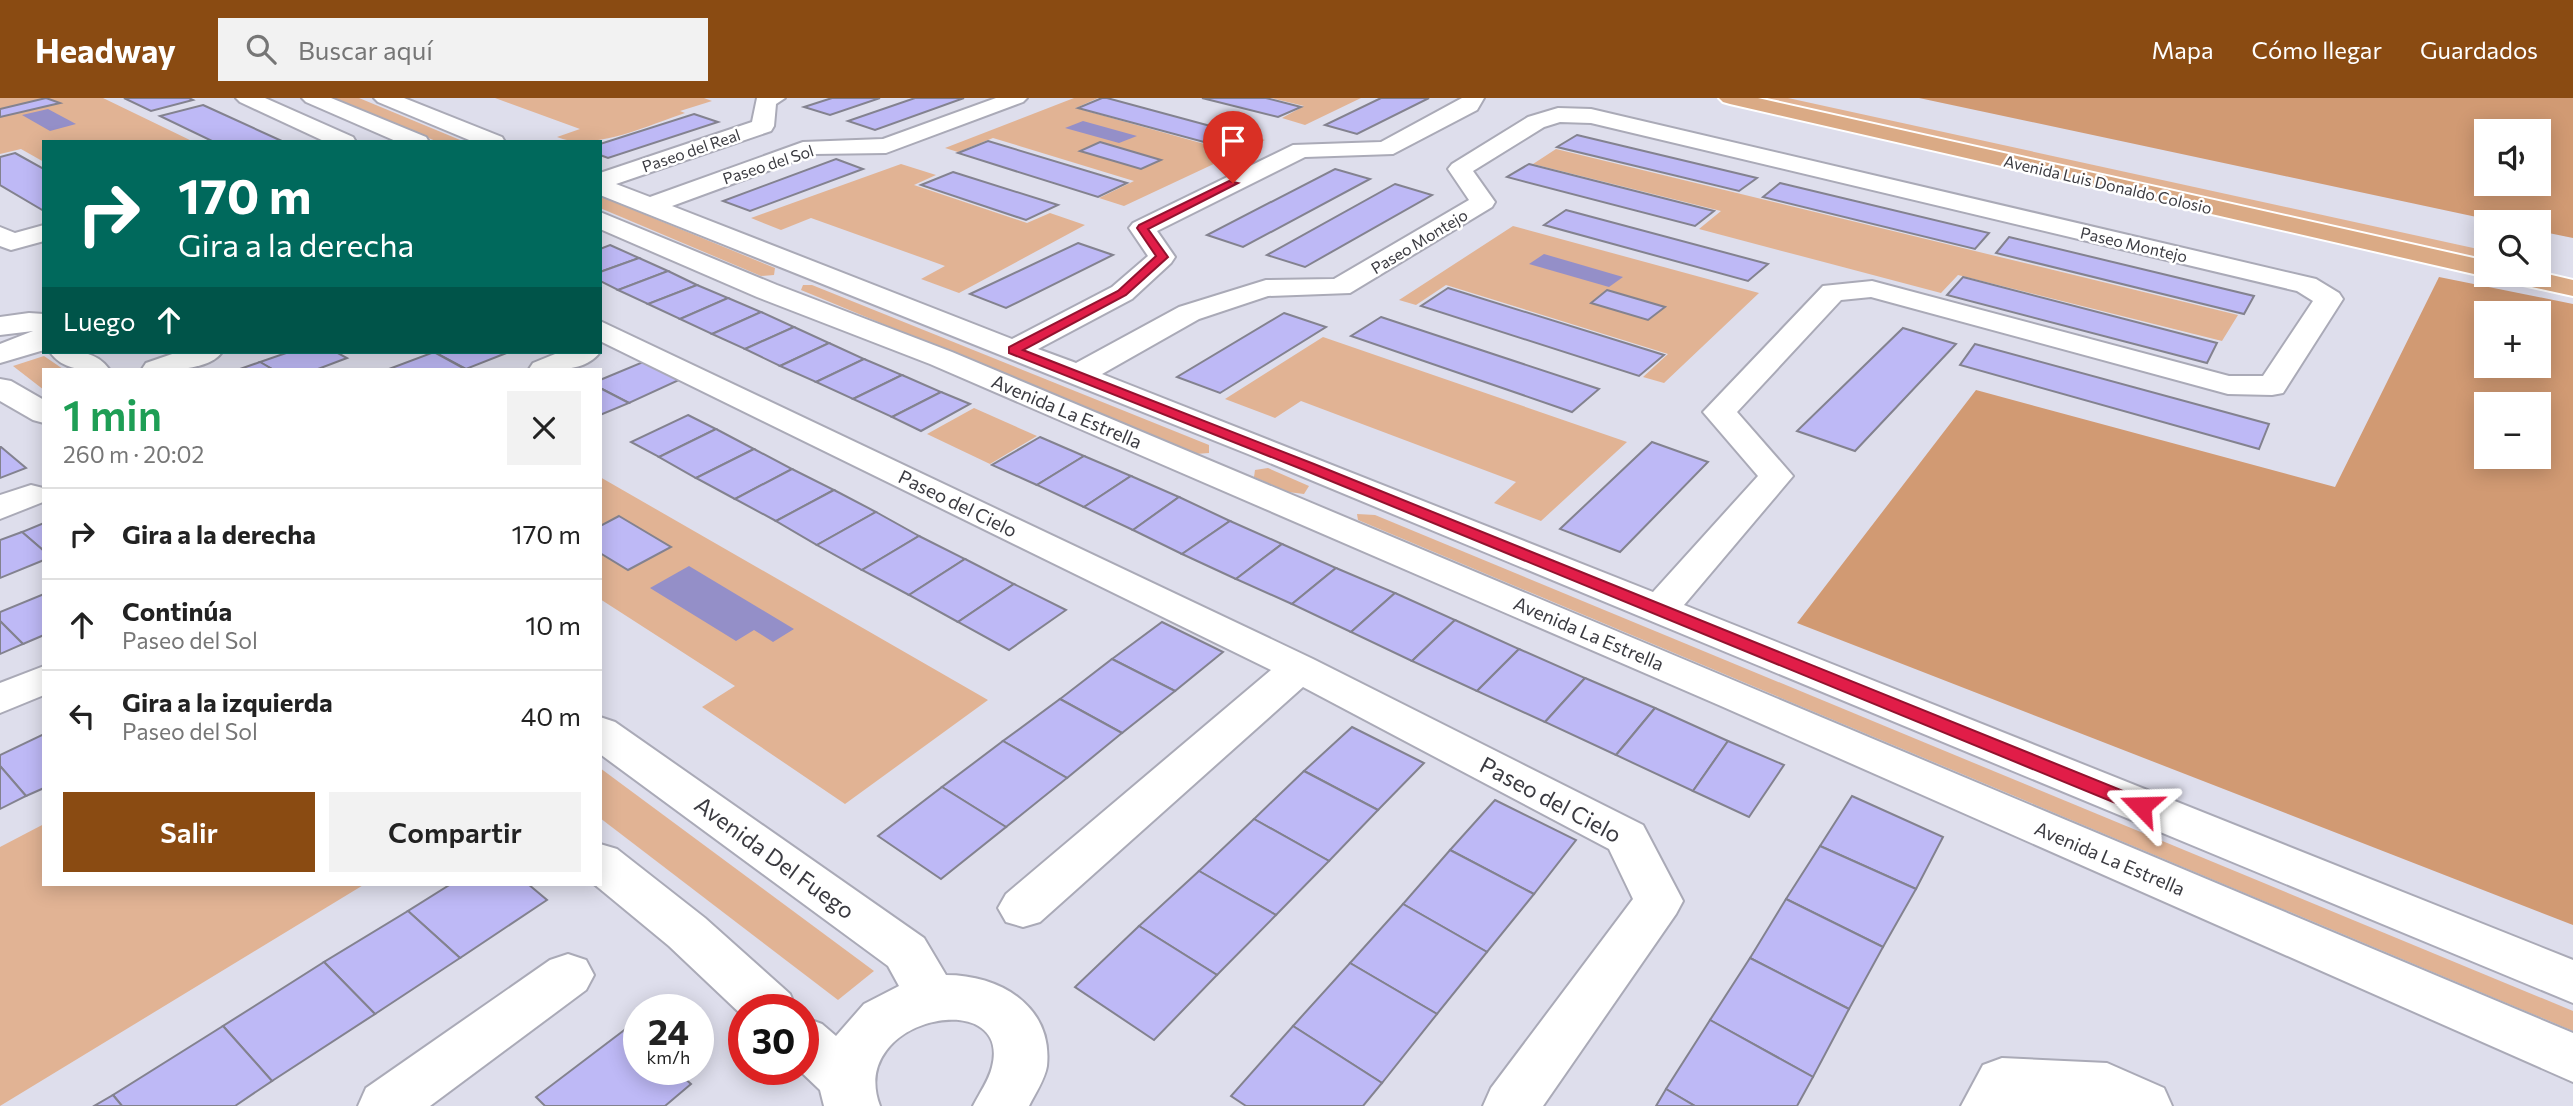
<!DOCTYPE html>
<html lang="es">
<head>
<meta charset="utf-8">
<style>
  :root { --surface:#fff; --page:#f2f2f2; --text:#222; --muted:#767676; --line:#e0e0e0; --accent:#8a4b12 }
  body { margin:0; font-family:Commissioner,sans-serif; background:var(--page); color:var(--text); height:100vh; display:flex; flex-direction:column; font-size:26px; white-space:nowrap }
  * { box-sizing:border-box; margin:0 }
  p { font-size:23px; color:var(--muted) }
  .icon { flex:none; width:38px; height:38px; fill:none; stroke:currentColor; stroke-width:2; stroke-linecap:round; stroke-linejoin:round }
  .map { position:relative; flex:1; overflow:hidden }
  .panel { position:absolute; left:42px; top:270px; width:560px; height:518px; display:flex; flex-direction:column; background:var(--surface); border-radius:0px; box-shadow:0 4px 18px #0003 }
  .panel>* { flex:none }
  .hud { position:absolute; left:42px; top:42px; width:560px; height:214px; border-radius:0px; box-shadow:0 4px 18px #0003; background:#00695c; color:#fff; overflow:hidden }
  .buttons { position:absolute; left:2474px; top:21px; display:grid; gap:14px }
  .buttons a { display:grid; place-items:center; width:77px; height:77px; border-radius:0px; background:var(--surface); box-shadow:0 4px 18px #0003; font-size:35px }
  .speed { position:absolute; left:623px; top:896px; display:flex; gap:14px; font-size:35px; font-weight:700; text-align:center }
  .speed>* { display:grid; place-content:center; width:91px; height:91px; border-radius:50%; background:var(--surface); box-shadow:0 4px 18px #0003; line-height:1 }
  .speed small { font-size:18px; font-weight:400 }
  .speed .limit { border:10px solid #d22; background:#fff; color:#111 }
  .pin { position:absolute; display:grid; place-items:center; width:60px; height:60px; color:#fff; margin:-72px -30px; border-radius:50% 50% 50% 0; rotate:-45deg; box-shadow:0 0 7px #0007 }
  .pin .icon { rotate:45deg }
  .me { position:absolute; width:77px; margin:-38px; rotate:292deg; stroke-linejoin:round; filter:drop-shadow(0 0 5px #0008) }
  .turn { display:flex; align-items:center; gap:24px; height:147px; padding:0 21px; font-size:32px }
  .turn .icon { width:91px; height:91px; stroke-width:2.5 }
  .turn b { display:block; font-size:49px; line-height:60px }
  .then { display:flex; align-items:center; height:66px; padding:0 21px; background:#0003; gap:14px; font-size:26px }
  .round { display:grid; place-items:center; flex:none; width:74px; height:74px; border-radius:0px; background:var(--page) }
  .summary { display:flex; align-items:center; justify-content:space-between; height:119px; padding:0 21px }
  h1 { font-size:42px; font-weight:600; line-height:52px; color:#1e9e55 }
  .button { display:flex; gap:14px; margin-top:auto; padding:14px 21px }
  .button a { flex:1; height:80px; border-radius:0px; background:var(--accent); color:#fff; font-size:28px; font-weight:600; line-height:80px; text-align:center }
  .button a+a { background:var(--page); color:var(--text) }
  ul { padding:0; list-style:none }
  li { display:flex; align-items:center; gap:21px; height:91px; padding:0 21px; border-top:2px solid var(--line) }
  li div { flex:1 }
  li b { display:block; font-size:26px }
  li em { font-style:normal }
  header { display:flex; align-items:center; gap:42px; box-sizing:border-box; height:98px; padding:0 35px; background:var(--accent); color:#fff }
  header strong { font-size:33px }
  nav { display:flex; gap:38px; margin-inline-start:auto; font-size:24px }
  .search { width:490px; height:63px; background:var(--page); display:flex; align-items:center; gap:18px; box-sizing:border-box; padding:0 24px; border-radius:0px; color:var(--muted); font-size:26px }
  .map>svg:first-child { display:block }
  .green { fill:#e1b394 }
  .forest { fill:#d19a73; fill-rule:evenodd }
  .water { fill:#948fc8 }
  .building { fill:#beb9f6; stroke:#83828f; stroke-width:2 }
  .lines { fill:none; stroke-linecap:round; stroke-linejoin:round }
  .street-casing { stroke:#aaaab7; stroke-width:4 }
  .primary-casing { stroke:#fff; stroke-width:4 }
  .street { fill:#fff; fill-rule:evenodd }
  .primary { fill:#daaa85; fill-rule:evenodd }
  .route { fill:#e11d48; stroke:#92132f; stroke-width:2 }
  .labels { text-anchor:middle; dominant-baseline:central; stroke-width:5; stroke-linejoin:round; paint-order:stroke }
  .far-street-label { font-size:16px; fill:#3b3b41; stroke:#fff }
  .street-label { font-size:19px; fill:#3b3b41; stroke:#fff }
  .near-street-label { font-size:23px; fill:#3b3b41; stroke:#fff }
</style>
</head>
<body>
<header>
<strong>Headway</strong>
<div class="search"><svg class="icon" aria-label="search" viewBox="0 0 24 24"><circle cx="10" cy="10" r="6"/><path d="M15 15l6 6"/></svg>Buscar aquí</div>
<nav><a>Mapa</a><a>Cómo llegar</a><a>Guardados</a></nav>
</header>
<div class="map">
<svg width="2573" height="1008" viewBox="0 0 2573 1008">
  <rect width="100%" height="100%" fill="#dedeec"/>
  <g class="green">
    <polygon points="0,0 103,0 194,44 44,44 44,64 21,51 0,56"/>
    <polygon points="334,0 359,0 465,44 438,44"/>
    <path d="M 495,0 L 704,0 L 712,3 L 680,13 L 685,15 C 648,27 594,54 557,39 L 580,31 Z"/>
    <polygon points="1074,0 1098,0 1076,10 1215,49 1243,36 1265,42 1124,108 1099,100 1134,83 993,40 958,54 945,50"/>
    <polygon points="1271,0 1361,0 1305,27 1282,20 1304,8"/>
    <polygon points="1758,0 1788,0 2487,153 2487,162"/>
    <polygon points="1556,51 2238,217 2222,243 1958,177 1941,195 1699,131 1721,113 1533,66"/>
    <polygon points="901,66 936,77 914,87 1027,125 1050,115 1085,127 959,195 921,181 945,168 811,120 781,132 751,120"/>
    <polygon points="600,98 775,170 774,177 761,178 600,110"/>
    <polygon points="1513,128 1759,195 1664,285 1643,279 1668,256 1446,187 1416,207 1399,202"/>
    <polygon points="803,187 812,187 1209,347 1209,355 1196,356 801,192"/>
    <polygon points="1323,239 1627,344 1541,423 1494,405 1516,384 1301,303 1275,320 1225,301"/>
    <polygon points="44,258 63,271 44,271 44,292 13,268"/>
    <polygon points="974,310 1037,338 990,366 927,336"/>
    <polygon points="1268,370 1309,388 1304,396 1288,394 1254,379 1255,372"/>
    <polygon points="600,379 988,602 845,706 702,609 735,588 600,501"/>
    <polygon points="1357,416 1375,417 2573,913 2573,933 1358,422"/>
    <polygon points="600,670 874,873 838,902 600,720"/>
    <polygon points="44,726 44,786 365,786 0,1008 0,749"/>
  </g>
  <g class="forest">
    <path d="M 1919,0 L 2573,0 L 2573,140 L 2539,133 L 2539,124 L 2500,124 ZM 2487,33 L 2539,33 L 2539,86 L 2487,86 Z"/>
    <path d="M 2439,179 L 2573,206 L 2573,827 L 1797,525 L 1976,292 L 2335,389 ZM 2487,215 L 2539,215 L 2539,268 L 2487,268 ZM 2487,306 L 2539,306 L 2539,359 L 2487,359 Z"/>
  </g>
  <g class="water">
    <polygon points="48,11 76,26 50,33 22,17"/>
    <polygon points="1083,23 1137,38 1119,45 1065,30"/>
    <polygon points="1544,156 1623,179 1609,189 1529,166"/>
    <polygon points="689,468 794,531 773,544 754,532 736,543 650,490"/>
  </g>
  <g class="building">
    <polygon points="46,0 60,5 0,19 0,11"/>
    <polygon points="124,0 189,0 193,2 151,13"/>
    <polygon points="832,0 880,0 830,17 804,9"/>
    <polygon points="915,0 964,0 875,32 848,23"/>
    <polygon points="1102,0 1107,0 1240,36 1215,47 1078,10"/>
    <polygon points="1202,0 1266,0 1301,9 1278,19"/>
    <polygon points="1381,0 1429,0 1357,36 1325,27"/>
    <polygon points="203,7 284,44 214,44 160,18"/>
    <polygon points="694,16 718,24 608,60 600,57 600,46"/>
    <polygon points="1577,37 1757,80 1739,93 1557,49"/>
    <polygon points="988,43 1127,85 1098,99 958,55"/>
    <polygon points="1100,44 1161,62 1141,71 1080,53"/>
    <polygon points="15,55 44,71 44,113 0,87 0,59"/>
    <polygon points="836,61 863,71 750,113 723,103"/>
    <polygon points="1529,66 1714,113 1695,128 1507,79"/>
    <polygon points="1335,71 1370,81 1243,149 1207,137"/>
    <polygon points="953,74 1058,107 1026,122 921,87"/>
    <polygon points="1780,85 1989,135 1975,151 1763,99"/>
    <polygon points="1395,86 1432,97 1305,169 1267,157"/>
    <polygon points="1566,112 1768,166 1748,183 1544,127"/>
    <polygon points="2009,139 2254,198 2244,216 1996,155"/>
    <polygon points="1078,145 1113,157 1006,210 970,196"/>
    <polygon points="610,147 639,160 600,174 600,151"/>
    <polygon points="639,160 668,173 618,192 600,183 600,174"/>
    <polygon points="668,173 697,187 648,206 618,192"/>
    <polygon points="1963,179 2217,245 2207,265 1947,197"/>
    <polygon points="697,187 728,200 680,221 648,206"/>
    <polygon points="1448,190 1664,257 1639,278 1421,208"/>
    <polygon points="1607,192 1665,209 1648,222 1591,205"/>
    <polygon points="728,200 761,214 712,236 680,221"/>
    <polygon points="761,214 794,229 745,251 712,236"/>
    <polygon points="1284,215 1326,229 1220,295 1177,279"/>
    <polygon points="1381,219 1599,291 1572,314 1351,238"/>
    <polygon points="794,229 829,245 780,268 745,251"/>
    <polygon points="1903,230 1956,246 1855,353 1797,333"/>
    <polygon points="829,245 864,261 816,284 780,268"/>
    <polygon points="1975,246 2269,326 2259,351 1960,267"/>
    <polygon points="289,254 336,254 347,260 318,271 272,271 260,264"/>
    <polygon points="434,254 509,254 466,271"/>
    <polygon points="434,254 465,271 389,271"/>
    <polygon points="864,261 902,277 853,301 816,284"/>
    <polygon points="260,264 272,271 240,271"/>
    <polygon points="643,264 679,282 629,305 600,290 600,282"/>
    <polygon points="902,277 941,294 892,319 853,301"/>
    <polygon points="600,290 629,305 600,317"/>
    <polygon points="941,294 970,306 921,333 892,319"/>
    <polygon points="688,317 716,331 659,359 631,344"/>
    <polygon points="716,331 754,351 696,380 659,359"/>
    <polygon points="1040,339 1084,358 1037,387 992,367"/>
    <polygon points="1652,344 1708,364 1620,454 1560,431"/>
    <polygon points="0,349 1,349 26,370 0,380"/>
    <polygon points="754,351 792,371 735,401 696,380"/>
    <polygon points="1084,358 1131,378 1084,409 1037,387"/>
    <polygon points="792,371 834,392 776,423 735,401"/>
    <polygon points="1131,378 1179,399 1133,432 1084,409"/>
    <polygon points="834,392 876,414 817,447 776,423"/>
    <polygon points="1179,399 1230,423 1182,456 1133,432"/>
    <polygon points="876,414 919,438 862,472 817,447"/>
    <polygon points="619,418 671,449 628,472 600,455 600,428"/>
    <polygon points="1230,423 1282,446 1236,481 1182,456"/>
    <polygon points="44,425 44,453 22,434"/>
    <polygon points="22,434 44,453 44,462 0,480 0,442"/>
    <polygon points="919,438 965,461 909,497 862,472"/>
    <polygon points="1282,446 1336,470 1292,506 1236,481"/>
    <polygon points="965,461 1014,486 958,524 909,497"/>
    <polygon points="1336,470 1395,495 1351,534 1292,506"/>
    <polygon points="1014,486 1066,512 1009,552 958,524"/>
    <polygon points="1395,495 1455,522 1412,563 1351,534"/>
    <polygon points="44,496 44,537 23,546 0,523 0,514"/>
    <polygon points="1455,522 1519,551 1477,593 1412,563"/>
    <polygon points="0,523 23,546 0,556"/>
    <polygon points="1162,524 1223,554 1175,593 1112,561"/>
    <polygon points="1519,551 1585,580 1545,624 1477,593"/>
    <polygon points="1112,561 1175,593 1122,635 1060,601"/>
    <polygon points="1585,580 1655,610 1616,657 1545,624"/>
    <polygon points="1060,601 1122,635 1067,680 1003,643"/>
    <polygon points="1655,610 1728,643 1693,693 1616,657"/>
    <polygon points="1352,629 1424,665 1378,712 1304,673"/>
    <polygon points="44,636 44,690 26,698 0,668 0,657"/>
    <polygon points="1003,643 1067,680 1006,729 942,689"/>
    <polygon points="1728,643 1784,667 1749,719 1693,693"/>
    <polygon points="0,668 26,698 0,711"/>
    <polygon points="1304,673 1378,712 1329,763 1254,721"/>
    <polygon points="942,689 1006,729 941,781 878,738"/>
    <polygon points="1852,698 1943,739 1916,791 1820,748"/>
    <polygon points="1495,702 1576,742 1534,796 1450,752"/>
    <polygon points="1254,721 1329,763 1276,817 1199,773"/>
    <polygon points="1820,748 1916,791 1883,849 1786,801"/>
    <polygon points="1450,752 1534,796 1487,854 1403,806"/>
    <polygon points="1199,773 1276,817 1217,877 1139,828"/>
    <polygon points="451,786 528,786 547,802 460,860 408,813"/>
    <polygon points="1786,801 1883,849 1849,911 1750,860"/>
    <polygon points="1403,806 1487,854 1437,916 1350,865"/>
    <polygon points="408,813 460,860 375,916 324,864"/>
    <polygon points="1139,828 1217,877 1154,942 1075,889"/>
    <polygon points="1750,860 1849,911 1813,979 1710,922"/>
    <polygon points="324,864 375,916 272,983 223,928"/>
    <polygon points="1350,865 1437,916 1382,985 1293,928"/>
    <polygon points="1710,922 1813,979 1797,1008 1695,1008 1666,991"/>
    <polygon points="223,928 272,983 235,1008 122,1008 113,997"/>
    <polygon points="1293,928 1382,985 1363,1008 1246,1008 1231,998"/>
    <polygon points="627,930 639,940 639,971 674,971 691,986 665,1008 545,1008 536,999"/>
    <polygon points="1666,991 1695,1008 1656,1008"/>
    <polygon points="113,997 122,1008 94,1008"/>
  </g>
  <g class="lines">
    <defs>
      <g id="street">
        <polygon points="236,0 265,0 353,39 356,44 326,44 240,4"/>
        <polygon points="302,0 331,0 426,39 429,44 398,44 306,4"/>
        <polygon points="374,0 404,0 502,39 505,44 474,44 378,4"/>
        <path d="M 757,0 L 785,0 L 776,6 L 774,28 L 771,33 L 616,86 L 650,99 L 803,44 L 883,41 L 996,0 L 1027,0 L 1023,4 L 886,55 L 814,56 L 672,108 L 1012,241 L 1112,189 L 1148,158 L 1129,130 L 1133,125 L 1293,47 L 1381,44 L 1462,0 L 1484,0 L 1477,12 L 1393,56 L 1305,59 L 1157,133 L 1175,159 L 1171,165 L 1132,201 L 1038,251 L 1076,265 L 1179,209 L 1266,182 L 1334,181 L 1469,102 L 1448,71 L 1452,66 L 1528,19 L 1558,10 L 1591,11 L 2316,181 L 2339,195 L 2343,201 L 2283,295 L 2272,297 L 2228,296 L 1871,199 L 1841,202 L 1737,314 L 1793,378 L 1684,507 L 2573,862 L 2573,905 L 1248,356 L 600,97 L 600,75 L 752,24 ZM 1560,24 L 1591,25 L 2297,193 L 2313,203 L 2263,278 L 2229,278 L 1872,183 L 1823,188 L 1703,314 L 1758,378 L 1653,494 L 1102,276 L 1199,221 L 1268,198 L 1350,195 L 1492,109 L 1495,104 L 1473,73 L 1544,29 Z"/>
        <polygon points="600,114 777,187 952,254 2573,935 2573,984 1721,608 930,266 757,199 600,131"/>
        <polygon points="44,127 44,143 11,152 0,148 0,129 15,135"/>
        <polygon points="29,215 44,216 44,252 0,265 0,246 33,233 0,237 0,219"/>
        <polygon points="600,223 1313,561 1643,727 1683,803 1676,816 1543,1008 1483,1008 1491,990 1633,801 1609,751 1303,589 1040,824 1023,829 1006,824 998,810 1006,796 1271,572 600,243"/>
        <path d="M 50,254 C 72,253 95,251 109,271 C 87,272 64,274 50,254 Z"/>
        <path d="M 178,254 L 222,254 C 208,274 164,272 142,271 L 146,265 Z"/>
        <path d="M 560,254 L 600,254 C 585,275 551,272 529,271 L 533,265 Z"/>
        <polygon points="0,281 11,283 44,302 44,325 33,322 0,303"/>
        <polygon points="31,387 43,390 43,404 0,421 0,397"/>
        <polygon points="44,568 44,597 0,615 0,585"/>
        <path d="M 600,619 L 615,624 L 924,840 L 946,877 C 1000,877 1053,908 1047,968 C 1045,981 1035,996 1029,1008 L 973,1008 C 979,996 989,982 992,969 C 1013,887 846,919 880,1008 L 824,1008 L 820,992 L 798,971 L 803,971 L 803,919 L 822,926 L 836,938 L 864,906 L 899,888 L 888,868 L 600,656 Z"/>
        <polygon points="600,746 617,751 705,820 790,896 797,912 744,912 744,919 669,848 594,786 600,786"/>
        <polygon points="568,856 586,862 594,877 586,892 430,1008 358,1008 366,990 550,862"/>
        <polygon points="2002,960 2107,965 2164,990 2172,1008 1961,1008 1983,967"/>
      </g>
      <g id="primary">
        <polygon points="1719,0 1758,0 2487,163 2487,177 2496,177 2487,179 1730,6 1723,4"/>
        <polygon points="2539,174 2573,182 2573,198 2505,183 2501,177 2539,177"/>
      </g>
    </defs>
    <use href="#street" class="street-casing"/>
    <use href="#primary" class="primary-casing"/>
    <use href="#street" class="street"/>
    <use href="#primary" class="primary"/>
  </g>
  <polygon class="route" points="1229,83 1238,85 1148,131 1168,159 1126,197 1023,252 1314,366 2148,703 2151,708 2148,713 2135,713 1304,372 1009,255 1009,249 1118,193 1156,158 1137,130 1139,127"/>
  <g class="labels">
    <g class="far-street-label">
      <text transform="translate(691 52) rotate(-19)">Paseo del Real</text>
      <text transform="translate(768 66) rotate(-18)">Paseo del Sol</text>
      <text transform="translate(2108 86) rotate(13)">Avenida Luis Donaldo Colosio</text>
      <text transform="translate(1419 143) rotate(-31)">Paseo Montejo</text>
      <text transform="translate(2134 146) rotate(13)">Paseo Montejo</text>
    </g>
    <g class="street-label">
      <text transform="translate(1067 313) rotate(23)">Avenida La Estrella</text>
      <text transform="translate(958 405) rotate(26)">Paseo del Cielo</text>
      <text transform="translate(1589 535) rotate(23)">Avenida La Estrella</text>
      <text transform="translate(2110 760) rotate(23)">Avenida La Estrella</text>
    </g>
    <g class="near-street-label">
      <text transform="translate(1551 701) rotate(28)">Paseo del Cielo</text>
      <text transform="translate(775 759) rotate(36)">Avenida Del Fuego</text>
    </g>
  </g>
</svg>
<div class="buttons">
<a><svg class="icon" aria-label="sound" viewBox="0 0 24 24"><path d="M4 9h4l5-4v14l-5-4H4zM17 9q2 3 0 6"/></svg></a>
<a><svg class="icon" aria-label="search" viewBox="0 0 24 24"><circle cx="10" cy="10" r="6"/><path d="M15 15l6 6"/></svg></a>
<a>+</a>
<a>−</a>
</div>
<div class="speed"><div>24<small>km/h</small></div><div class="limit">30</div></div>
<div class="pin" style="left:1233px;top:85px;background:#d93025"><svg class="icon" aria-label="arrive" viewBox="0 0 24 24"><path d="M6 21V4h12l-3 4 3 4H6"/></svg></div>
<svg class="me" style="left:2141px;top:708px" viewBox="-20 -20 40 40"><path d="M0-17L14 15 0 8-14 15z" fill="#e11d48" stroke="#fff" stroke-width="4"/></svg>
<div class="hud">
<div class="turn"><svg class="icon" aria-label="right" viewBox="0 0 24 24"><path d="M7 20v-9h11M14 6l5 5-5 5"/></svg><div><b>170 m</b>Gira a la derecha</div></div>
<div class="then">Luego<svg class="icon" aria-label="ahead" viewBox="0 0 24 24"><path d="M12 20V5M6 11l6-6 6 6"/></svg></div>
</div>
<section class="panel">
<div class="summary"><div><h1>1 min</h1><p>260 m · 20:02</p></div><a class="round"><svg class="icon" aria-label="close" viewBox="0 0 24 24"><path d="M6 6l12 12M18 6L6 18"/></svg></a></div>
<ul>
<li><svg class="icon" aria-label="right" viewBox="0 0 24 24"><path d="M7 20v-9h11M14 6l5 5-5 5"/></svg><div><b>Gira a la derecha</b></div><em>170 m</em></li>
<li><svg class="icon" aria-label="ahead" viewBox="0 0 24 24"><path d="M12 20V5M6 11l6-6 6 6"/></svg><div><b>Continúa</b><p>Paseo del Sol</p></div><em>10 m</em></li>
<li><svg class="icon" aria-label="left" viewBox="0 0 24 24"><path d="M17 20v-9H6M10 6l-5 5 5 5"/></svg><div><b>Gira a la izquierda</b><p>Paseo del Sol</p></div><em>40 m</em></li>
</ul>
<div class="button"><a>Salir</a><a>Compartir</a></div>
</section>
</div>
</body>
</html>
